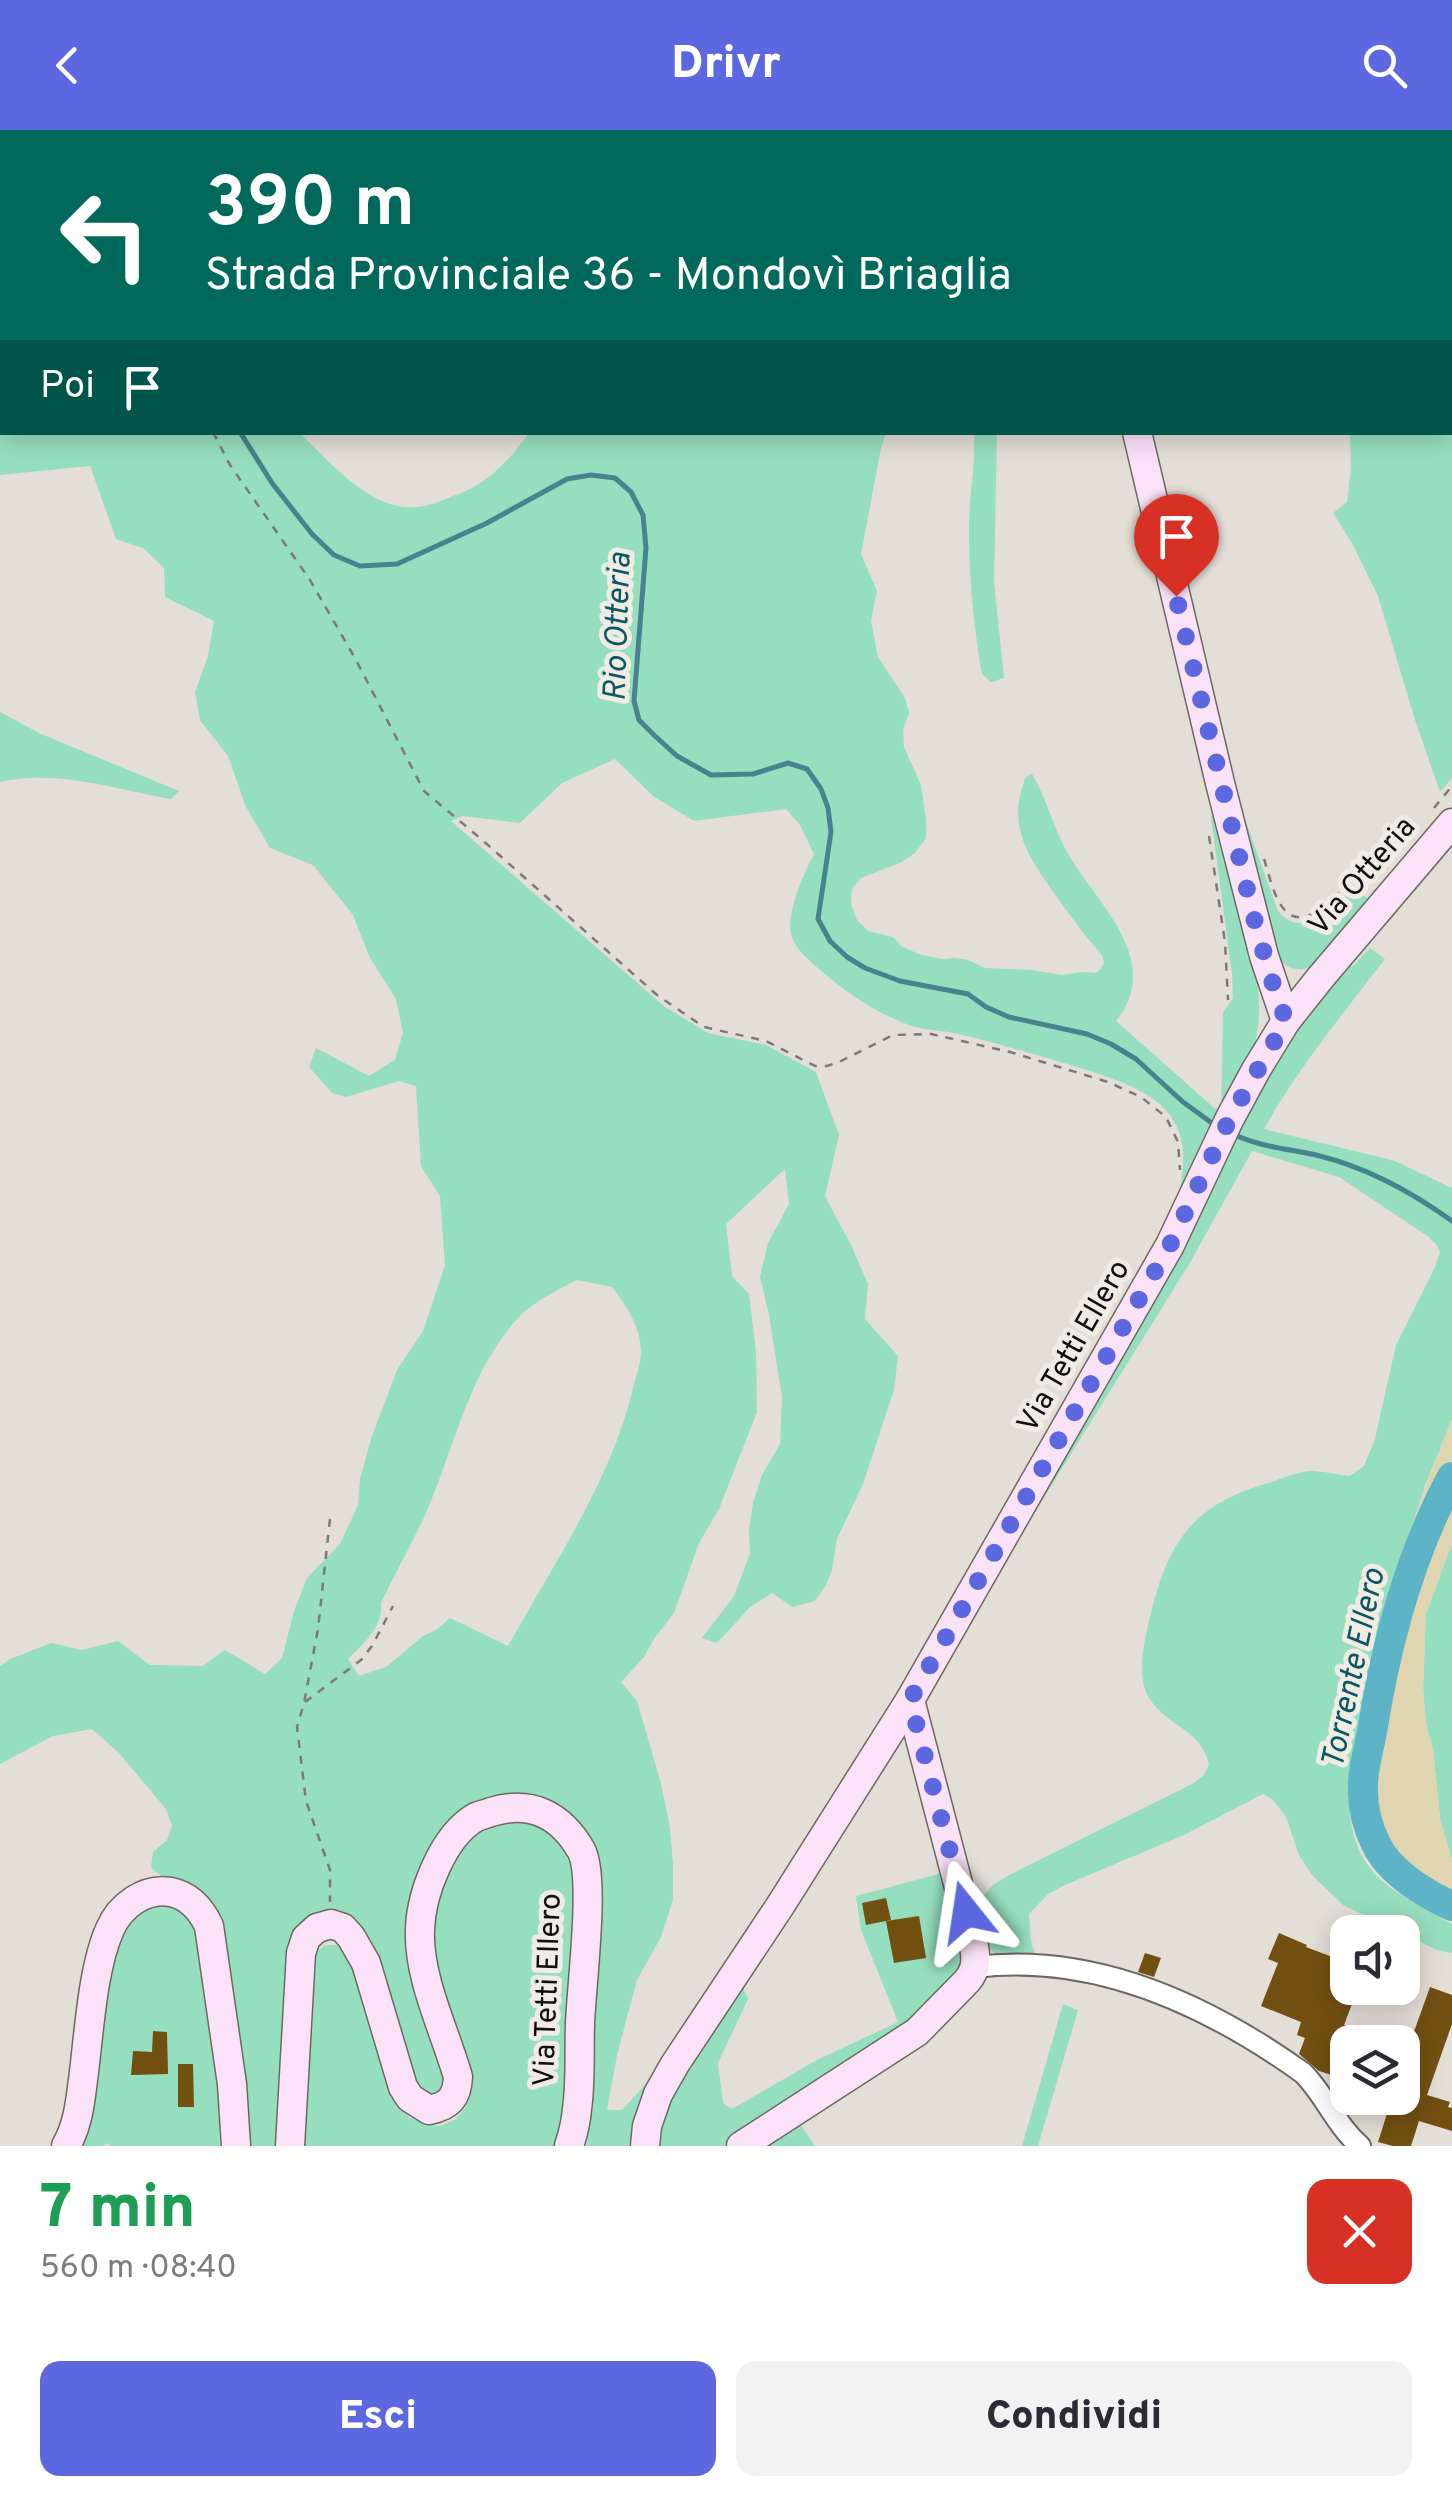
<!DOCTYPE html>
<html lang="it">
<head>
<meta charset="utf-8">
<style>
  :root { --surface:#fff; --page:#f2f2f3; --text:#2b2b33; --muted:#7c7c81; --accent:#5d68e0 }
  body { margin:0; font-family:Overpass,sans-serif; background:var(--page); color:var(--text); height:100vh; display:flex; flex-direction:column; font-size:38px; white-space:nowrap }
  * { box-sizing:border-box; margin:0 }
  p { font-size:32px; color:var(--muted) }
  .icon { flex:none; width:55px; height:55px; fill:none; stroke:currentColor; stroke-width:2; stroke-linecap:round; stroke-linejoin:round }
  .map { position:relative; height:2016px; overflow:hidden }
  .details { display:flex; flex-direction:column; background:var(--surface); flex:1 }
  .details>* { flex:none }
  .banner { position:absolute; left:0px; top:0px; width:1452px; height:305px; box-shadow:0 5px 25px #0003; background:#00695c; color:#fff; overflow:hidden }
  .fabs { position:absolute; left:1330px; top:1785px; display:grid; gap:20px }
  .fabs a { display:grid; place-items:center; width:90px; height:90px; border-radius:20px; background:var(--surface); box-shadow:0 5px 25px #0003; font-size:50px }
  .pin { position:absolute; display:grid; place-items:center; width:85px; height:85px; color:#fff; margin:-102px -42px; border-radius:50% 50% 50% 0; rotate:-45deg; box-shadow:0 0 10px #0007 }
  .pin .icon { rotate:45deg }
  .me { position:absolute; width:110px; margin:-55px; rotate:345deg; stroke-linejoin:round; filter:drop-shadow(0 0 8px #0008) }
  .turn { display:flex; align-items:center; gap:35px; height:210px; padding:0 40px; font-size:45px }
  .turn .icon { width:130px; height:130px; stroke-width:2.5 }
  .turn b { display:block; font-size:70px; line-height:85px }
  .then { display:flex; align-items:center; height:95px; padding:0 40px; background:#0003; gap:20px; font-size:38px }
  .round { display:grid; place-items:center; flex:none; width:105px; height:105px; border-radius:20px; background:var(--page) }
  .summary { display:flex; align-items:center; justify-content:space-between; height:170px; padding:0 40px }
  h1 { font-size:60px; font-weight:800; line-height:75px; color:#1e9e55 }
  .button { display:flex; gap:20px; margin-top:auto; padding:20px 40px }
  .button a { flex:1; height:115px; border-radius:20px; background:var(--accent); color:#fff; font-size:40px; font-weight:800; line-height:115px; text-align:center }
  .button a+a { background:var(--page); color:var(--text) }
  header { display:flex; justify-content:space-between; align-items:center; height:130px; padding:0 40px; background:var(--accent); color:#fff; font-size:45px; font-weight:800 }
  .map>svg:first-child { display:block }
  .green { fill:#96dfbe; fill-rule:evenodd }
  .sand { fill:#dfd5b0 }
  .lines { fill:none; stroke-linecap:round; stroke-linejoin:round }
  .stream { stroke:#47828f; stroke-width:5 }
  .river { stroke:#5eb4c7; stroke-width:30 }
  .building { fill:#715011 }
  .street-casing { stroke:#6d6962; stroke-width:24 }
  .secondary-casing { stroke:#6d6962; stroke-width:31 }
  .path { stroke:#7d7974; stroke-width:2.5; stroke-dasharray:8 8; stroke-linecap:butt }
  .street { stroke:#fff; stroke-width:20 }
  .secondary { stroke:#fce2f9; stroke-width:28 }
  .route { stroke:#5d68e0; stroke-width:18; stroke-dasharray:0 32.4 }
  .labels { text-anchor:middle; dominant-baseline:central; stroke-width:10; stroke-linejoin:round; paint-order:stroke }
  .street-label { font-size:30px; fill:#110f0d; stroke:#f0ebe3 }
  .water-label { font-size:32px; font-style:italic; fill:#0b5764; stroke:#f0ebe3 }
</style>
</head>
<body>
<header><svg class="icon" aria-label="back" viewBox="0 0 24 24"><path d="M15 5l-7 7 7 7"/></svg>Drivr<svg class="icon" aria-label="search" viewBox="0 0 24 24"><circle cx="10" cy="10" r="6"/><path d="M15 15l6 6"/></svg></header>
<div class="map">
<svg width="1452" height="2016" viewBox="0 0 1452 2016">
  <rect width="100%" height="100%" fill="#e3ded6"/>
  <g class="green">
    <polygon points="247,0 533,0 536,2 248,2"/>
    <polygon points="578,0 1071,0 1069,2 579,2"/>
    <polygon points="1402,0 1452,0 1452,648 1440,662 1414,587 1378,466 1352,413 1333,383 1347,372 1351,337 1350,303 1450,302 1450,2 1400,2"/>
    <path d="M 0,50 L 2,51 L 2,302 L 300,303 C 328,331 371,381 415,377 C 427,377 441,371 453,366 C 486,355 509,331 529,303 L 886,303 L 881,318 L 861,424 L 877,461 L 871,491 L 878,527 L 905,568 L 909,583 L 903,600 L 904,617 L 921,655 L 926,689 L 926,708 L 915,723 L 900,733 L 861,748 L 852,759 L 851,774 L 857,790 L 868,801 L 893,807 L 901,816 L 921,825 L 943,829 L 955,828 L 968,830 L 985,838 L 1031,840 L 1062,845 L 1082,842 L 1096,843 L 1101,839 L 1104,833 L 1102,825 C 1084,805 1069,784 1054,763 C 1027,725 1006,694 1026,647 L 1032,644 C 1047,669 1053,697 1067,722 C 1096,774 1165,829 1116,891 L 1221,984 L 1223,882 L 1233,868 L 1232,843 L 1211,687 L 1214,670 L 1255,828 C 1259,859 1262,887 1254,918 L 1179,1069 C 1182,1043 1188,1019 1176,995 C 1169,981 1157,970 1144,963 C 1117,948 1087,940 1057,931 C 1023,921 989,911 954,903 C 939,900 923,900 909,895 C 875,882 846,863 819,839 C 806,827 790,815 790,796 C 791,773 804,743 814,724 L 800,695 L 786,679 L 694,691 L 653,666 L 615,629 L 562,653 L 520,693 L 462,686 L 451,691 L 665,877 L 708,903 L 766,915 L 816,942 L 839,1005 L 825,1066 L 851,1115 L 868,1154 L 865,1189 L 898,1226 L 894,1260 L 863,1354 L 837,1409 L 832,1440 L 826,1455 L 815,1471 L 792,1477 L 772,1463 L 749,1478 L 717,1513 L 702,1508 L 734,1466 L 750,1424 L 749,1400 L 753,1373 L 762,1345 L 780,1314 L 782,1267 L 769,1185 L 760,1147 L 768,1113 L 789,1074 L 785,1039 L 726,1094 L 732,1146 L 749,1164 L 756,1222 L 757,1282 L 719,1379 L 699,1413 L 674,1483 L 654,1509 L 644,1527 L 621,1552 L 637,1571 L 660,1650 L 669,1692 L 673,1732 L 673,1770 L 661,1807 L 637,1850 L 617,1925 L 607,1980 L 622,1980 L 661,1937 L 635,2016 L 586,2016 L 593,1955 L 593,1722 L 499,1670 L 420,1753 L 449,1946 L 441,1962 L 432,1966 L 415,1955 L 373,1814 C 353,1783 352,1788 318,1785 L 282,2016 L 246,2016 L 218,1785 C 200,1750 175,1763 151,1737 L 153,1722 L 167,1710 L 172,1695 L 166,1679 L 119,1623 L 92,1599 L 53,1606 L 0,1634 L 0,1536 L 10,1529 L 51,1513 L 82,1520 L 118,1511 L 150,1535 L 203,1536 L 225,1520 L 265,1544 L 282,1528 L 294,1481 L 307,1448 L 340,1414 L 358,1375 L 360,1349 L 371,1309 L 397,1240 L 423,1201 L 445,1135 L 440,1066 L 421,1036 L 416,956 L 399,951 L 346,967 L 332,963 L 309,937 L 316,918 L 369,946 L 395,930 L 403,903 L 396,869 L 369,826 L 353,785 L 313,735 L 270,718 L 246,677 L 228,626 L 200,590 L 195,562 L 208,526 L 214,491 L 165,467 L 164,438 L 143,418 L 116,409 L 90,336 L 0,345 ZM 577,1150 L 612,1157 C 626,1175 640,1196 641,1220 C 642,1231 636,1246 633,1258 C 612,1349 553,1435 508,1516 L 450,1488 L 436,1500 L 423,1506 L 386,1537 L 359,1546 L 348,1529 C 363,1514 384,1496 381,1473 C 395,1443 412,1414 426,1383 C 455,1317 468,1243 518,1188 C 533,1172 557,1160 577,1150 Z"/>
    <path d="M 974,303 L 997,303 L 994,452 L 1004,548 L 991,552 L 982,544 C 974,499 969,450 969,404 C 968,370 976,337 974,303 Z"/>
    <path d="M 0,582 L 41,604 L 179,661 L 171,669 C 115,659 56,639 0,652 Z"/>
    <path d="M 1237,675 L 1246,692 L 1278,781 C 1301,807 1315,784 1336,771 C 1343,766 1351,764 1359,762 L 1370,770 L 1312,837 C 1296,843 1284,837 1275,824 Z"/>
    <path d="M 1370,818 L 1385,829 C 1342,885 1298,938 1264,999 L 1395,1031 L 1452,1058 L 1452,1289 L 1425,1356 L 1375,1512 L 1349,1660 C 1348,1743 1387,1758 1452,1794 L 1452,1823 L 1437,1820 L 1343,1775 L 1312,1745 L 1299,1725 L 1286,1687 L 1272,1669 L 1263,1664 L 1184,1705 L 1065,1755 L 1048,1764 L 1029,1784 L 1031,1812 L 1038,1832 L 1002,1831 L 988,1817 L 975,1775 L 993,1755 L 1011,1744 L 1194,1653 L 1204,1645 L 1209,1634 C 1199,1595 1162,1597 1146,1562 C 1137,1539 1145,1509 1150,1487 C 1168,1412 1192,1375 1268,1353 C 1281,1349 1299,1341 1312,1341 C 1324,1341 1337,1345 1350,1346 L 1364,1336 L 1375,1309 L 1396,1215 L 1435,1137 L 1440,1122 L 1436,1114 L 1429,1107 L 1339,1047 L 1252,1021 L 1188,1136 L 995,1446 L 1240,992 L 1292,904 L 1348,834 L 1352,837 Z"/>
    <polygon points="1452,1413 1452,1730 1440,1688 1433,1620 1426,1594 1423,1558 1426,1484"/>
    <path d="M 520,1689 C 556,1703 568,1721 578,1757 L 565,2016 L 300,2016 L 314,1825 L 325,1815 L 338,1815 L 346,1823 L 356,1844 L 390,1961 L 399,1976 L 409,1987 L 426,1995 L 440,1996 L 456,1989 L 466,1977 L 471,1961 L 470,1941 L 434,1836 L 432,1770 L 454,1724 L 485,1694 Z"/>
    <path d="M 946,1742 L 961,1802 L 962,1841 L 902,1900 L 729,2016 L 655,2016 C 666,1956 708,1903 740,1851 L 748,1869 L 718,1933 L 723,1973 L 732,1979 L 815,1931 L 898,1892 L 861,1800 L 856,1766 Z"/>
    <path d="M 177,1773 L 197,1799 L 217,1933 L 220,2016 L 111,2016 L 106,2013 L 104,2016 L 79,2016 L 111,1833 C 118,1811 125,1779 151,1774 C 159,1772 169,1773 177,1773 Z"/>
    <polygon points="1063,1874 1078,1880 1038,2016 1022,2016"/>
    <polygon points="796,1988 815,2016 754,2016"/>
  </g>
  <path class="sand" d="M 1452,1289 L 1452,1413 L 1426,1484 L 1423,1558 L 1426,1594 L 1433,1620 L 1440,1688 L 1452,1730 L 1452,1784 C 1420,1769 1387,1752 1369,1721 C 1359,1704 1352,1682 1350,1663 C 1348,1644 1355,1621 1358,1603 C 1376,1494 1412,1391 1452,1289 Z"/>
  <g class="lines">
    <g class="stream">
      <polyline points="75,0 77,2"/>
      <polyline points="240,302 272,353 312,404 334,425 360,436 397,434 487,393 567,349 591,345 615,348 631,362 643,385 646,418 634,571 639,590 655,606 677,626 711,645 753,644 788,633 807,639 821,659 828,678 831,702 818,789 830,811 847,827 865,838 900,851 968,864 986,877 1009,887 1087,904 1111,914 1136,929 1183,972 1216,996"/>
      <path d="M 1231,1003 C 1258,1017 1291,1019 1320,1026 C 1368,1038 1413,1063 1452,1091"/>
    </g>
    <path class="river" d="M 1452,1347 C 1409,1426 1386,1513 1372,1602 C 1369,1619 1363,1637 1363,1655 C 1362,1675 1367,1696 1376,1714 C 1389,1742 1425,1764 1452,1776"/>
  </g>
  <g class="building">
    <polygon points="886,1768 891,1790 866,1795 862,1773"/>
    <polygon points="919,1786 926,1828 894,1833 886,1791"/>
    <polygon points="1279,1803 1307,1815 1306,1817 1348,1833 1348,1858 1358,1858 1344,1895 1353,1898 1351,1902 1375,1911 1375,1912 1347,1912 1335,1946 1319,1941 1299,1924 1305,1908 1297,1905 1301,1892 1261,1876 1278,1833 1268,1829"/>
    <polygon points="1145,1823 1161,1828 1154,1847 1138,1842"/>
    <polygon points="1430,1857 1452,1865 1452,1894 1427,1965 1450,1972 1448,1977 1452,1978 1452,2001 1419,1991 1411,2016 1393,2016 1378,2012 1392,1968 1402,1968 1402,1935"/>
    <polygon points="153,1901 167,1902 168,1944 131,1945 133,1921 152,1922"/>
    <polygon points="178,1934 193,1934 194,1977 178,1977"/>
  </g>
  <g class="lines">
    <defs>
      <path id="street" d="M 975,1837 C 1094,1822 1208,1875 1303,1943 C 1325,1965 1336,1995 1360,2016"/>
      <g id="secondary">
        <polyline points="1109,0 1109,2"/>
        <polyline points="1137,302 1220,653 1264,826 1286,891"/>
        <path d="M 66,2016 C 78,1995 80,1973 83,1950 C 89,1905 92,1839 110,1799 C 120,1776 145,1757 171,1762 C 190,1766 201,1779 209,1796 L 232,1954 L 236,2016"/>
        <path d="M 290,2016 L 301,1823 L 306,1808 L 317,1798 L 331,1794 L 343,1798 L 351,1807 L 366,1833 L 403,1957 L 410,1968 L 429,1980 C 449,1976 457,1968 458,1947 C 445,1901 418,1848 420,1800 C 421,1763 443,1706 476,1687 C 481,1685 486,1684 491,1682 C 530,1670 560,1684 581,1720 C 596,1746 581,1859 580,1894 C 579,1922 581,1951 577,1979 C 576,1991 573,2004 569,2016"/>
        <polyline points="645,2016 647,1996 658,1964 675,1934 780,1776 910,1570 1170,1115 1230,988 1256,940 1286,891 1321,847 1452,693"/>
        <path d="M 741,2016 L 917,1902 L 967,1851 C 978,1838 976,1826 973,1811 L 910,1570"/>
      </g>
    </defs>
    <use href="#street" class="street-casing"/>
    <use href="#secondary" class="secondary-casing"/>
    <g class="path">
      <polyline points="0,18 2,21"/>
      <polyline points="213,302 230,335 310,450 356,530 424,661 480,708 657,865 704,897 766,911 815,936 827,936 839,932 893,905 931,904 1010,922 1108,952 1141,967 1166,987 1178,1012 1180,1040"/>
      <polyline points="1434,678 1452,656"/>
      <polyline points="1209,706 1225,812 1228,870"/>
      <path d="M 1264,729 C 1271,749 1278,796 1308,786 C 1318,782 1324,772 1334,766 C 1348,758 1363,756 1377,745"/>
      <polyline points="330,1389 318,1499 304,1573 297,1597 306,1671 330,1740 330,1772"/>
      <polyline points="305,1572 361,1530 372,1516 393,1476"/>
    </g>
    <use href="#street" class="street"/>
    <use href="#secondary" class="secondary"/>
  </g>
  <g class="lines">
    <polyline class="route" points="966,1782 910,1570 1170,1115 1230,988 1286,891 1271,848 1255,792 1176,466"/>
  </g>
  <g class="labels">
    <g class="street-label">
      <text transform="translate(1363 747) rotate(-49)">Via Otteria</text>
      <text transform="translate(1075 1217) rotate(-60)">Via Tetti Ellero</text>
      <text transform="translate(549 1860) rotate(-88)">Via Tetti Ellero</text>
    </g>
    <g class="water-label">
      <text transform="translate(619 497) rotate(-88)">Rio Otteria</text>
      <text transform="translate(1355 1539) rotate(-78)">Torrente Ellero</text>
    </g>
  </g>
</svg>
<div class="fabs">
<a><svg class="icon" aria-label="sound" viewBox="0 0 24 24"><path d="M4 9h4l5-4v14l-5-4H4zM17 9q2 3 0 6"/></svg></a>
<a><svg class="icon" aria-label="layers" viewBox="0 0 24 24"><path d="M12 4l9 5-9 5-9-5zM3 14l9 5 9-5"/></svg></a>
</div>
<div class="pin" style="left:1176px;top:466px;background:#d93025"><svg class="icon" aria-label="arrive" viewBox="0 0 24 24"><path d="M6 21V4h12l-3 4 3 4H6"/></svg></div>
<svg class="me" style="left:966px;top:1782px" viewBox="-20 -20 40 40"><path d="M0-17L14 15 0 8-14 15z" fill="#5d68e0" stroke="#fff" stroke-width="4"/></svg>
<div class="banner">
<div class="turn"><svg class="icon" aria-label="left" viewBox="0 0 24 24"><path d="M17 20v-9H6M10 6l-5 5 5 5"/></svg><div><b>390 m</b>Strada Provinciale 36 - Mondovì Briaglia</div></div>
<div class="then">Poi<svg class="icon" aria-label="arrive" viewBox="0 0 24 24"><path d="M6 21V4h12l-3 4 3 4H6"/></svg></div>
</div>
</div>
<section class="details">
<div class="summary"><div><h1>7 min</h1><p>560 m · 08:40</p></div><a class="round" style="background:#d93025;color:#fff"><svg class="icon" aria-label="close" viewBox="0 0 24 24"><path d="M6 6l12 12M18 6L6 18"/></svg></a></div>
<div class="button"><a>Esci</a><a>Condividi</a></div>
</section>
</body>
</html>
